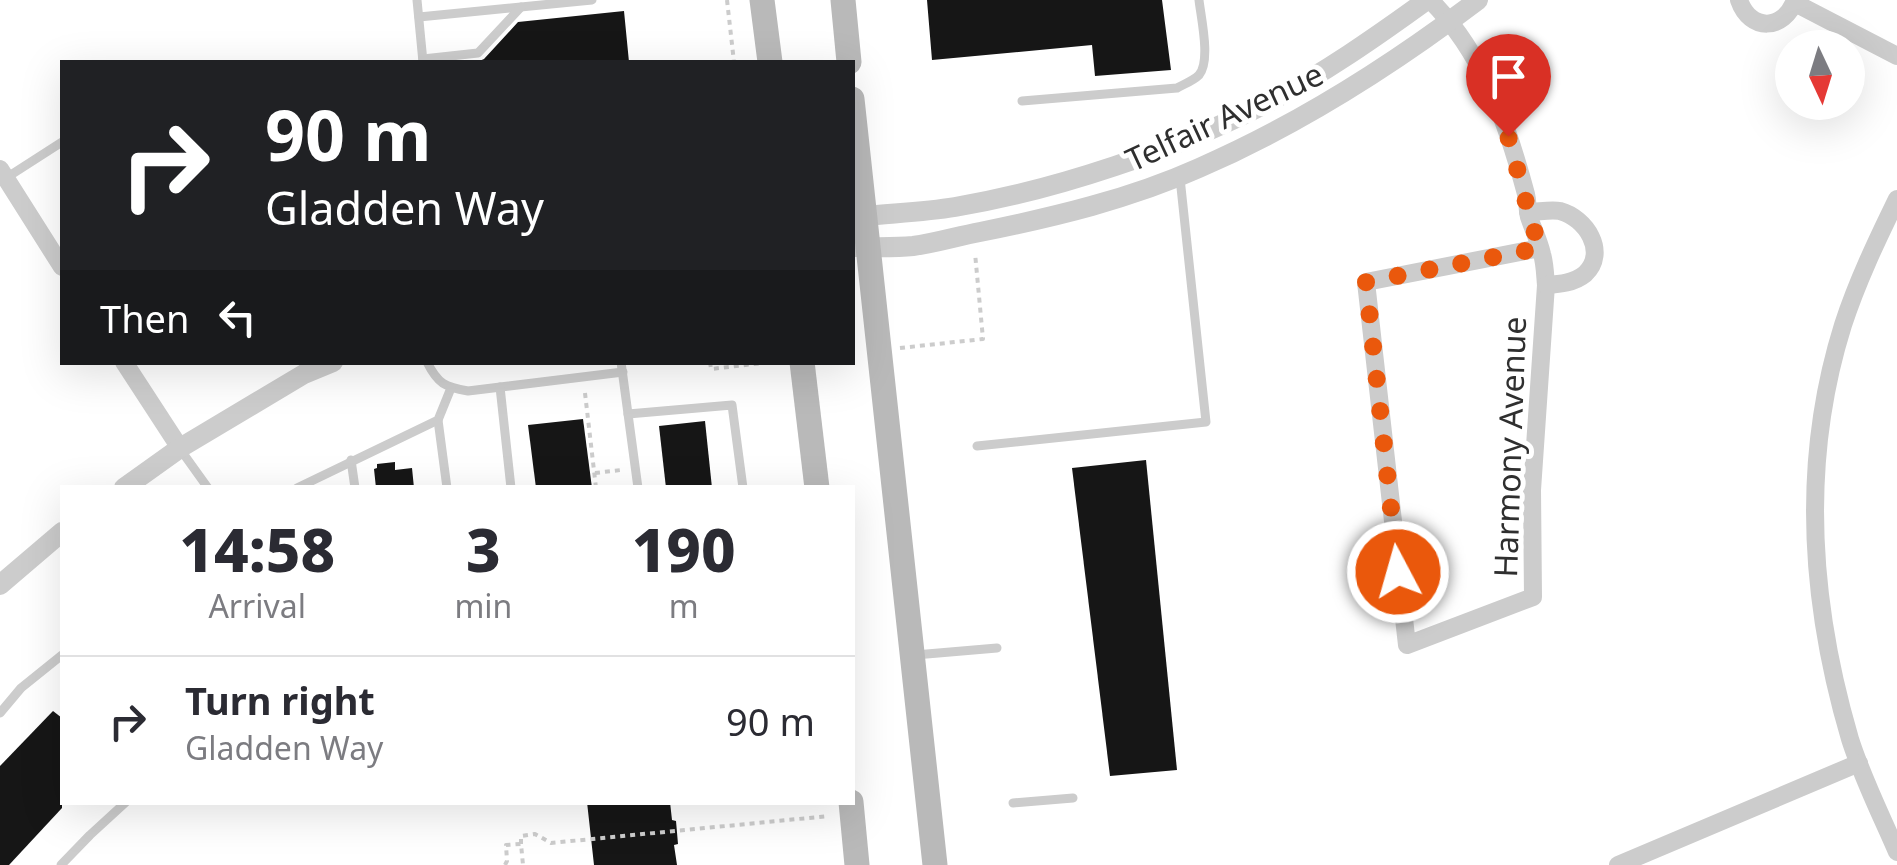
<!DOCTYPE html>
<html lang="en">
<head>
<meta charset="utf-8">
<style>
  :root { --surface:#fff; --page:#f7f7f7; --text:#2b2b33; --muted:#7c7c81; --line:#e1e1e2 }
  body { margin:0; font-family:"Noto Sans",sans-serif; background:var(--page); color:var(--text); height:100vh; display:flex; flex-direction:column; font-size:38px; white-space:nowrap }
  * { box-sizing:border-box; margin:0 }
  p { font-size:32px; color:var(--muted) }
  .icon { flex:none; width:55px; height:55px; fill:none; stroke:currentColor; stroke-width:2; stroke-linecap:round; stroke-linejoin:round }
  .map { position:relative; flex:1; overflow:hidden }
  .side { position:absolute; left:60px; top:485px; width:795px; height:320px; display:flex; flex-direction:column; background:var(--surface); border-radius:0px; box-shadow:0 10px 40px #0002 }
  .side>* { flex:none }
  .guide { position:absolute; left:60px; top:60px; width:795px; height:305px; border-radius:0px; box-shadow:0 10px 40px #0002; background:#202124; color:#fff; overflow:hidden }
  .needle { width:65px; rotate:176deg }
  .tools { position:absolute; left:1775px; top:30px; display:grid; gap:20px }
  .tools a { display:grid; place-items:center; width:90px; height:90px; border-radius:50%; background:var(--surface); box-shadow:0 10px 40px #0002; font-size:50px }
  .pin { position:absolute; display:grid; place-items:center; width:85px; height:85px; color:#fff; margin:-102px -42px; border-radius:50% 50% 50% 0; rotate:-45deg; box-shadow:0 0 10px #0007 }
  .pin .icon { rotate:45deg }
  .me { position:absolute; width:110px; margin:-55px; rotate:354deg; stroke-linejoin:round; filter:drop-shadow(0 0 8px #0008) }
  .turn { display:flex; align-items:center; gap:35px; height:210px; padding:0 40px; font-size:45px }
  .turn .icon { width:130px; height:130px; stroke-width:2.5 }
  .turn b { display:block; font-size:70px; line-height:85px }
  .then { display:flex; align-items:center; height:95px; padding:0 40px; background:#0003; gap:20px; font-size:38px }
  .eta { display:flex; justify-content:space-evenly; align-items:center; height:170px; text-align:center }
  .eta b { font-size:60px; font-weight:800; line-height:70px }
  ul { padding:0; list-style:none }
  li { display:flex; align-items:center; gap:30px; height:130px; padding:0 40px; border-top:2px solid var(--line) }
  li div { flex:1 }
  li b { display:block; font-size:38px }
  li em { font-style:normal }
  .map>svg:first-child { display:block }
  .building { fill:#161616 }
  .lines { fill:none; stroke-linecap:round; stroke-linejoin:round }
  .path { stroke:#ccc; stroke-width:4; stroke-dasharray:5 5; stroke-linecap:butt }
  .service { stroke:#ccc; stroke-width:9 }
  .minor { stroke:#ccc; stroke-width:18 }
  .tertiary { stroke:#ccc; stroke-width:20 }
  .secondary { stroke:#b9b9b9; stroke-width:25 }
  .route { stroke:#ea580c; stroke-width:18; stroke-dasharray:0 32.4 }
  .labels { text-anchor:middle; dominant-baseline:central; stroke-width:10; stroke-linejoin:round; paint-order:stroke }
  .street-label { font-size:32px; fill:#2f2f2f; stroke:#fff }
</style>
</head>
<body>
<div class="map">
<svg width="1897" height="865" viewBox="0 0 1897 865">
  <rect width="100%" height="100%" fill="#fff"/>
  <g class="building">
    <polygon points="927,0 1162,0 1171,70 1095,76 1092,45 932,60"/>
    <polygon points="624,11 629,62 477,62 484,59 518,22"/>
    <polygon points="583,419 592,488 536,488 528,425"/>
    <polygon points="705,421 712,488 666,488 659,426"/>
    <polygon points="1146,460 1177,770 1110,776 1072,468"/>
    <polygon points="395,462 395,470 412,468 414,488 376,488 374,469 377,468 377,464"/>
    <polygon points="53,711 62,718 62,808 9,865 0,865 0,766"/>
    <polygon points="587,802 670,802 672,820 676,821 678,844 674,845 677,865 594,865"/>
  </g>
  <g class="lines">
    <g class="path">
      <polyline points="727,0 734,62"/>
      <polyline points="900,348 983,339 975,253"/>
      <polyline points="710,362 711,369 771,362"/>
      <polyline points="585,393 596,488"/>
      <polyline points="595,473 621,470"/>
      <polyline points="521,844 521,836 535,834 551,843 829,816"/>
      <polyline points="505,865 507,861 506,845 521,844 523,865"/>
    </g>
    <g class="service">
      <polyline points="417,0 423,62"/>
      <polyline points="419,17 592,0"/>
      <polyline points="423,59 478,53 521,7"/>
      <path d="M 1022,101 L 1177,88 C 1184,84 1193,81 1199,75 C 1211,61 1201,18 1199,0"/>
      <polyline points="6,178 62,142"/>
      <path d="M 427,362 C 438,384 445,387 468,391 L 623,372"/>
      <polyline points="621,362 638,488"/>
      <polyline points="500,387 511,488"/>
      <polyline points="628,414 732,405 743,488"/>
      <polyline points="438,420 447,488"/>
      <polyline points="977,446 1206,422 1180,178"/>
      <polyline points="180,449 208,488"/>
      <polyline points="351,460 355,488"/>
      <polyline points="297,488 438,420 451,388"/>
      <polyline points="915,655 997,648"/>
      <polyline points="0,713 21,688 62,655"/>
      <polyline points="1013,803 1073,798"/>
      <polyline points="61,865 90,835 126,802"/>
    </g>
    <g class="minor">
      <path d="M 1430,0 C 1483,53 1507,123 1526,194 C 1528,202 1527,209 1529,217 C 1533,229 1539,241 1542,254 C 1545,264 1545,275 1546,285 L 1532,490 L 1533,597 L 1407,645 L 1366,282 L 1540,248"/>
      <path d="M 1739,0 C 1750,32 1784,31 1795,0"/>
      <polyline points="1795,3 1897,56"/>
      <polyline points="0,169 62,267"/>
      <path d="M 1897,199 C 1877,240 1857,282 1843,325 C 1800,462 1810,603 1850,739 C 1862,777 1881,815 1897,852"/>
      <path d="M 1528,212 C 1538,212 1551,209 1560,211 C 1586,218 1608,252 1585,274 C 1574,283 1560,284 1546,285"/>
      <polyline points="124,362 180,448"/>
      <polyline points="1618,865 1859,763"/>
    </g>
    <g class="tertiary">
      <path d="M 852,222 L 864,216 C 894,213 925,212 955,207 C 1056,190 1175,150 1267,103 C 1323,74 1376,37 1427,0"/>
      <path d="M 852,247 C 872,247 894,248 913,246 C 936,243 958,236 980,232 C 1054,217 1130,199 1199,168 C 1300,124 1391,66 1478,0"/>
      <polyline points="124,488 180,448 304,374 333,362"/>
      <polyline points="0,585 62,532"/>
    </g>
    <g class="secondary">
      <polyline points="762,0 770,62"/>
      <polyline points="843,0 849,62"/>
      <polyline points="852,99 935,865"/>
      <polyline points="802,362 817,488"/>
      <polyline points="851,802 857,865"/>
    </g>
  </g>
  <g class="lines">
    <path class="route" d="M 1398,572 L 1366,282 L 1540,248 C 1527,211 1519,173 1508,136"/>
  </g>
  <g class="labels">
    <g class="street-label">
      <text transform="translate(1224 116) rotate(-25)">Telfair Avenue</text>
      <text transform="translate(1509 447) rotate(-88)">Harmony Avenue</text>
    </g>
  </g>
</svg>
<div class="tools">
<a><svg class="needle" viewBox="-14 -14 28 28"><path d="M0-13l5 13h-10z" fill="#e53935"/><path d="M0 13l5-13h-10z" fill="#7c7c81"/></svg></a>
</div>
<div class="pin" style="left:1508px;top:136px;background:#d93025"><svg class="icon" aria-label="arrive" viewBox="0 0 24 24"><path d="M6 21V4h12l-3 4 3 4H6"/></svg></div>
<svg class="me" style="left:1398px;top:572px" viewBox="-20 -20 40 40"><circle r="17" fill="#ea580c" stroke="#fff" stroke-width="3"/><path d="M0-11L8 9 0 5-8 9z" fill="#fff"/></svg>
<div class="guide">
<div class="turn"><svg class="icon" aria-label="right" viewBox="0 0 24 24"><path d="M7 20v-9h11M14 6l5 5-5 5"/></svg><div><b>90 m</b>Gladden Way</div></div>
<div class="then">Then<svg class="icon" aria-label="left" viewBox="0 0 24 24"><path d="M17 20v-9H6M10 6l-5 5 5 5"/></svg></div>
</div>
<section class="side">
<div class="eta">
<div><b>14:58</b><p>Arrival</p></div>
<div><b>3</b><p>min</p></div>
<div><b>190</b><p>m</p></div>
</div>
<ul>
<li><svg class="icon" aria-label="right" viewBox="0 0 24 24"><path d="M7 20v-9h11M14 6l5 5-5 5"/></svg><div><b>Turn right</b><p>Gladden Way</p></div><em>90 m</em></li>
</ul>
</section>
</div>
</body>
</html>
